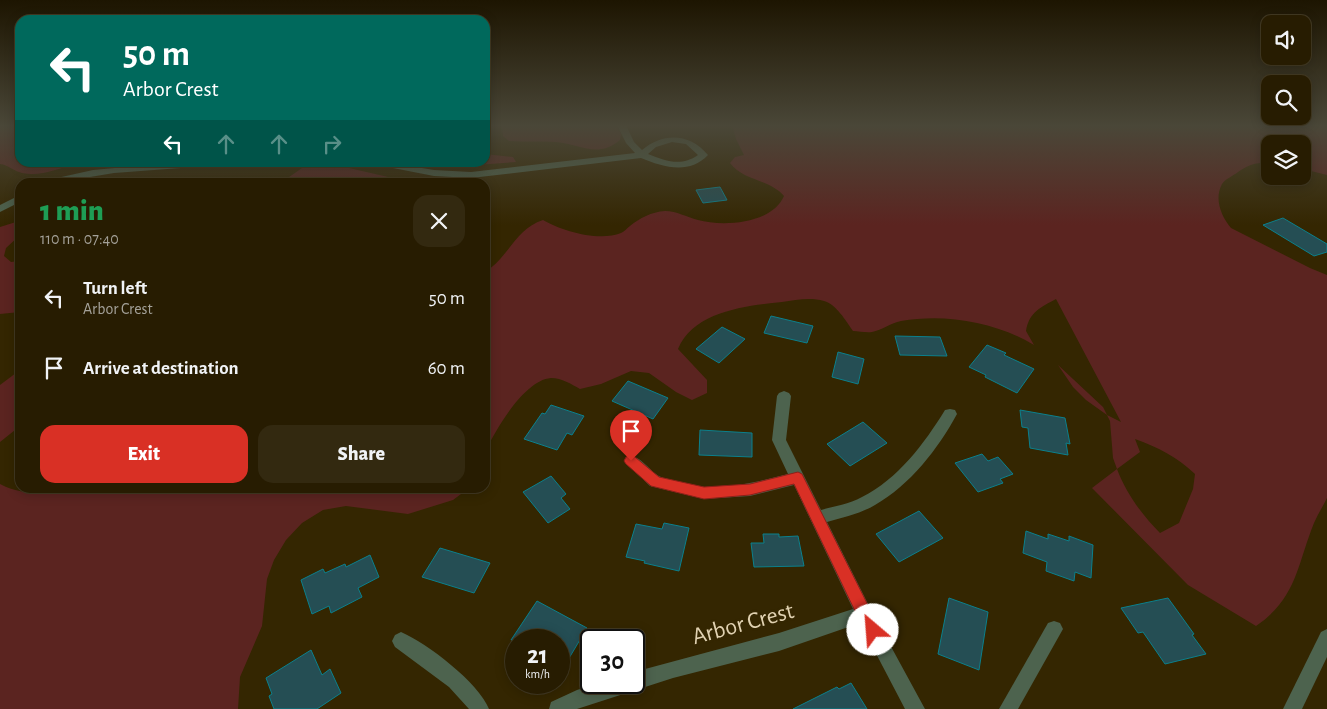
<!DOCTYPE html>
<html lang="en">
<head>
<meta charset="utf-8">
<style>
  :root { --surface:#271c01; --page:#332910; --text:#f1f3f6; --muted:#a4a199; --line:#433a23; --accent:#d93025 }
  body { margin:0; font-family:"Alegreya Sans",sans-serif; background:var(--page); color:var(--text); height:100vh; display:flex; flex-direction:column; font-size:19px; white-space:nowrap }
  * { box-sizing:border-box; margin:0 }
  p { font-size:16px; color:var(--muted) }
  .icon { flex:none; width:28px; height:28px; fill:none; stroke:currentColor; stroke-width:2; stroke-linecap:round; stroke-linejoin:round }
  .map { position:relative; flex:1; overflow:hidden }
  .panel { position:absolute; left:15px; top:178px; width:475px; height:315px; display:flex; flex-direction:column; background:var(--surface); border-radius:15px; box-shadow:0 2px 12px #0003,0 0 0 1px var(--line) }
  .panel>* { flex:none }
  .top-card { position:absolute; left:15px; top:15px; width:475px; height:152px; border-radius:15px; box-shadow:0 2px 12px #0003,0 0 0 1px var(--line); background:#00695c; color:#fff; overflow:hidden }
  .tools { position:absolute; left:1261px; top:15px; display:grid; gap:10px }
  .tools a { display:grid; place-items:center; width:50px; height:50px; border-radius:10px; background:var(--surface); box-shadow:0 2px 12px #0003,0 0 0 1px var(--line); font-size:25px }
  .speed { position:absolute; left:505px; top:629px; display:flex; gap:10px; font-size:25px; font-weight:700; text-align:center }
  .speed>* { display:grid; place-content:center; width:65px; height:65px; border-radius:50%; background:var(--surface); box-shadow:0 2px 12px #0003,0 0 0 1px var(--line); line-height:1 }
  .speed small { font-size:12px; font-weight:400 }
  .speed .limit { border:2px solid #111; border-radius:8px; background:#fff; color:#111 }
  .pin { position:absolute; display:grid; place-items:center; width:42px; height:42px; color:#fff; margin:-51px -21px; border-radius:50% 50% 50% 0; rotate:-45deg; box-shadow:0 0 5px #0007 }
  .pin .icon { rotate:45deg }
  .me { position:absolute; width:55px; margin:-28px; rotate:333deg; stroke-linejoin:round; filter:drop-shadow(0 0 4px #0008) }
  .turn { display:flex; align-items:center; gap:18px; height:105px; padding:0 25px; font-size:22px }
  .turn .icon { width:65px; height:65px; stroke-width:2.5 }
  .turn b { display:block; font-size:35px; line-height:42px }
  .lanes { display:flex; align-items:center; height:48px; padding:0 25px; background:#0003; justify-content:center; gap:25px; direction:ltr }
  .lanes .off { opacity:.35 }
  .round { display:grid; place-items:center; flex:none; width:52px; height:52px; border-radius:15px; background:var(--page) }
  .overview { display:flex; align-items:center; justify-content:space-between; height:85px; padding:0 25px }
  h1 { font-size:30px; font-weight:800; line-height:38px; color:#1e9e55 }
  .cta { display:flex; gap:10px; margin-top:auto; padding:10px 25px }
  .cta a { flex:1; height:58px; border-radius:15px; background:var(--accent); color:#fff; font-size:20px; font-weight:800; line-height:58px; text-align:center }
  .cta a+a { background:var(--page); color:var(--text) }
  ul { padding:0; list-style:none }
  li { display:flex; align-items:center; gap:15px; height:70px; padding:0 25px }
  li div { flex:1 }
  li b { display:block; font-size:19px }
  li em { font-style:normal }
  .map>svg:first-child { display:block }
  .green { fill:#5b2420; fill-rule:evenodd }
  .building { fill:#254e54; stroke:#0b808c }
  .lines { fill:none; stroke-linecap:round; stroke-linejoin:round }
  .minor { fill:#4d634e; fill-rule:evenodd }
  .tertiary { fill:#4d634e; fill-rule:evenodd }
  .route { fill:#d93025; stroke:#8d1f18 }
  .labels { text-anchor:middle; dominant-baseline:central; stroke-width:5; stroke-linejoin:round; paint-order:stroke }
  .near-street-label { font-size:24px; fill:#e1d2b2; stroke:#342601 }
</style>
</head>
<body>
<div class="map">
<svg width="1327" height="709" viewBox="0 0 1327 709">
  <rect width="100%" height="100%" fill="#342601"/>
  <g class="green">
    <path d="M 20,125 L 20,162 L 75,163 C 59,169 40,177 22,173 C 14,171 8,165 0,164 L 0,125 Z"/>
    <path d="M 502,125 L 616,125 L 621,134 L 620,140 C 597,159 581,144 556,142 C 540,141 525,142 509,141 L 503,136 Z"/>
    <path d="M 732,125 L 1327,125 L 1327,175 L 1303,169 L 1302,144 L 1270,144 L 1270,164 C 1256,161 1249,165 1238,172 C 1233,176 1225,179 1222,184 C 1214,199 1221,216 1231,228 L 1310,268 L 1327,275 L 1327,498 C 1323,506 1318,514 1314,523 C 1297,565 1297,598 1256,626 L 1188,585 L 1092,488 L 1117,469 L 1113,458 L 1110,421 L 1107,415 L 1086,400 L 1073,387 L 1058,365 L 1103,407 L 1107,415 L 1121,422 L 1056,299 C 1041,307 1029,312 1026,331 L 1034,345 C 996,322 945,313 901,321 C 891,323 882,330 872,332 C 866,333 859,331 853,331 C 846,321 836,304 824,301 C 810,297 796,300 782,302 C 746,306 694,311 678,349 L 707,380 L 707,393 L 692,400 L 676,392 L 649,373 L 631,371 L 601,384 L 580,389 C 571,384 562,378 551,378 C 524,380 495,431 485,452 L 485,272 C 509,257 515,229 543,220 C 562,231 599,242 621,233 C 624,232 627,228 630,226 C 640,218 651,212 665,211 C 677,211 686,217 698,220 C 723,227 772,224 784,196 C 770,179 743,181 730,163 L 735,157 L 744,155 L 736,139 ZM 1135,439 C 1159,448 1176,456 1195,474 L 1193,489 L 1179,523 L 1160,533 C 1142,515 1126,493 1117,469 L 1140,452 Z"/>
    <polygon points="485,154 513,157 516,162 477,165 425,163 485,162"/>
    <polygon points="314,165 349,168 410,182 282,182 302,168"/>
    <polygon points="16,222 20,223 20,235 6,248 4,256 11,262 20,261 20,312 0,314 0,227"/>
    <polygon points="20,370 20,426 0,442 0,385"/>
    <path d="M 0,484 C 34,502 75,488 112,488 C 231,488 350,487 469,488 L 453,500 L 408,514 L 346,506 L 323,510 L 302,523 L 286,540 L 274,560 L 267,579 L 262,626 L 240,677 L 238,709 L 0,709 Z"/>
  </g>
  <g class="building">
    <polygon points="720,187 727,200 703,203 696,190"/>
    <polygon points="1283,218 1327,244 1327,252 1314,256 1263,225"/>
    <polygon points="771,316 813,326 807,343 764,333"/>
    <polygon points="722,327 745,339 719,363 696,349"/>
    <polygon points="895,336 940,337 947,356 900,355"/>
    <polygon points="987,345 1006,353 1004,355 1034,369 1017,393 985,377 986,375 969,367"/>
    <polygon points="838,352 864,359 858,384 832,377"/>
    <polygon points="628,381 668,398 653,419 612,401"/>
    <polygon points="551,405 584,416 572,435 567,433 557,450 524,439 542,413 545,414"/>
    <polygon points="1020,410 1065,418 1070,444 1066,443 1068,455 1030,448 1028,428 1022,427"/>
    <polygon points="863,422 887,443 850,466 827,444"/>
    <polygon points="700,430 752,433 752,457 699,455"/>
    <polygon points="982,454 988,461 998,457 1013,474 1000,479 1003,483 978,492 955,463"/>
    <polygon points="551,476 566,494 561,498 570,509 548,523 523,492"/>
    <polygon points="919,511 943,538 899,562 876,534"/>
    <polygon points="664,523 689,528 679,571 644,563 645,561 626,557 636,524 662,529"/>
    <polygon points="1026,531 1048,539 1048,534 1069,541 1069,536 1093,545 1091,578 1075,572 1074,581 1046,571 1047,562 1023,553"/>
    <polygon points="763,534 779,534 779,537 798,536 804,566 754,567 751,543 764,543"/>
    <polygon points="440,548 490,563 474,593 422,577"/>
    <polygon points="370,555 379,577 358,588 362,597 331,613 329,606 312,614 301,580 323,569 325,573 345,564 346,567"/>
    <polygon points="949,598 988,612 979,670 938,654"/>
    <polygon points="1168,598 1194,634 1192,635 1206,654 1165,664 1143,632 1138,633 1121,608"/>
    <polygon points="537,601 587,628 559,675 559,640 511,640"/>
    <polygon points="311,650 322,675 330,669 341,693 317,709 274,709 269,696 272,694 266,678"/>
    <polygon points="851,683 867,709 793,709 837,687 839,689"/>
  </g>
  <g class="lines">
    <g class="minor">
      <path d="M 617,125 L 626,125 L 634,142 L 642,150 C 663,132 690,133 708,155 C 689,175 663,167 641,158 L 471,178 L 434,176 L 362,162 L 386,162 L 434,170 L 471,172 L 635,153 L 626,143 ZM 672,142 L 686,144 L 698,155 C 681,167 666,161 648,154 L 656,147 Z"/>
      <polygon points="180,162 225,162 221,165 114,173 60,182 46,182 48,180 93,170"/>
      <polygon points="20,195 20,202 0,212 0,205"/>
      <path d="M 784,391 L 789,393 L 791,396 L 786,440 L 821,510 C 835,506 849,504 862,497 C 898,479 924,444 945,410 L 950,409 L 955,410 L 957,414 C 938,449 910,485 875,505 C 860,514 843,517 827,522 L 870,608 L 925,709 L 905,709 L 860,623 L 779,651 L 673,678 L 577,709 L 549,709 L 551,702 L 577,690 L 600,682 L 634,682 L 634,672 L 779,633 L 853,609 L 794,485 L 750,496 L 704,499 L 650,486 L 624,461 L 626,457 C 641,452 650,475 664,478 C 677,481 692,486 705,487 C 734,488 761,481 788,474 L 772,440 L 777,396 L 779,393 Z"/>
      <polygon points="1054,621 1060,623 1063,629 1018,709 999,709 1048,623"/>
      <path d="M 401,632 C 427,643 479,683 489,709 L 469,709 L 449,687 L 395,647 L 392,641 L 395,635 Z"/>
    </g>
    <polygon class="tertiary" points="1327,629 1327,657 1302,709 1283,709 1321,632"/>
  </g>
  <linearGradient id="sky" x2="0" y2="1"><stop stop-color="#1d1501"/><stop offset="0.56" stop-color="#4a4738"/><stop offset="1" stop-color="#4a4738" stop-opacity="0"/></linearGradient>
  <rect width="1327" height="225" fill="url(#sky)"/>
  <polygon class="route" points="631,455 635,457 659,477 704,487 750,484 798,472 802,474 878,625 881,630 878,636 873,638 867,636 794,484 750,495 704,499 651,486 626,464 624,461 626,457"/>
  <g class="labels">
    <g class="near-street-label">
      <text transform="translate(743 624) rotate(-15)">Arbor Crest</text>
    </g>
  </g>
</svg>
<div class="tools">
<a><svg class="icon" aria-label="sound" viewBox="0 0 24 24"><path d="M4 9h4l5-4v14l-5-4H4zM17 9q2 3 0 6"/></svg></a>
<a><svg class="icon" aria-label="search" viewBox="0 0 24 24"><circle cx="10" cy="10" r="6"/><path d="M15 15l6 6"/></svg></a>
<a><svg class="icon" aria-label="layers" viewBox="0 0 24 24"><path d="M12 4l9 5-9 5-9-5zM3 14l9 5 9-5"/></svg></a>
</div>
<div class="speed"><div>21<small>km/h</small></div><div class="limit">30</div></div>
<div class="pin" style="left:631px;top:461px;background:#d93025"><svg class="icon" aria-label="arrive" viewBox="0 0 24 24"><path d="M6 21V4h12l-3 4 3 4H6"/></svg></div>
<svg class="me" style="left:873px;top:630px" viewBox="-20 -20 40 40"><circle r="19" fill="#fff"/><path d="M0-13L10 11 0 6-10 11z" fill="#d93025"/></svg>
<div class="top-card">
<div class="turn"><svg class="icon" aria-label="left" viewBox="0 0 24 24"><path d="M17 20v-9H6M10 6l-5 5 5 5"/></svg><div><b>50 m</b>Arbor Crest</div></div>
<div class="lanes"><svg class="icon" aria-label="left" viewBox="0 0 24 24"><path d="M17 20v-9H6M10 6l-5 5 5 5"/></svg><svg class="icon off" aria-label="ahead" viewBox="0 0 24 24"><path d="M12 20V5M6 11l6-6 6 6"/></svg><svg class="icon off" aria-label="ahead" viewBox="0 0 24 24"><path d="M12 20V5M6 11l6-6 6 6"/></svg><svg class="icon off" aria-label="right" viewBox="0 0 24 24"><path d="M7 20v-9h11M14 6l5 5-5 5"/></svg></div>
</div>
<section class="panel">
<div class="overview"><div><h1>1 min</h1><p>110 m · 07:40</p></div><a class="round"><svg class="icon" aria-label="close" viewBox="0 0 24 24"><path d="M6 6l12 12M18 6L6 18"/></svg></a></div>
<ul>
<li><svg class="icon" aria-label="left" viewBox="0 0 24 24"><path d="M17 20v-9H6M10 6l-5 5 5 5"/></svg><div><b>Turn left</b><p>Arbor Crest</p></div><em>50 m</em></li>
<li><svg class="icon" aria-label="arrive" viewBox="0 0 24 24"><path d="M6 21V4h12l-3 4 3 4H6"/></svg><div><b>Arrive at destination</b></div><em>60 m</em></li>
</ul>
<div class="cta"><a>Exit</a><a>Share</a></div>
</section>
</div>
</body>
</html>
